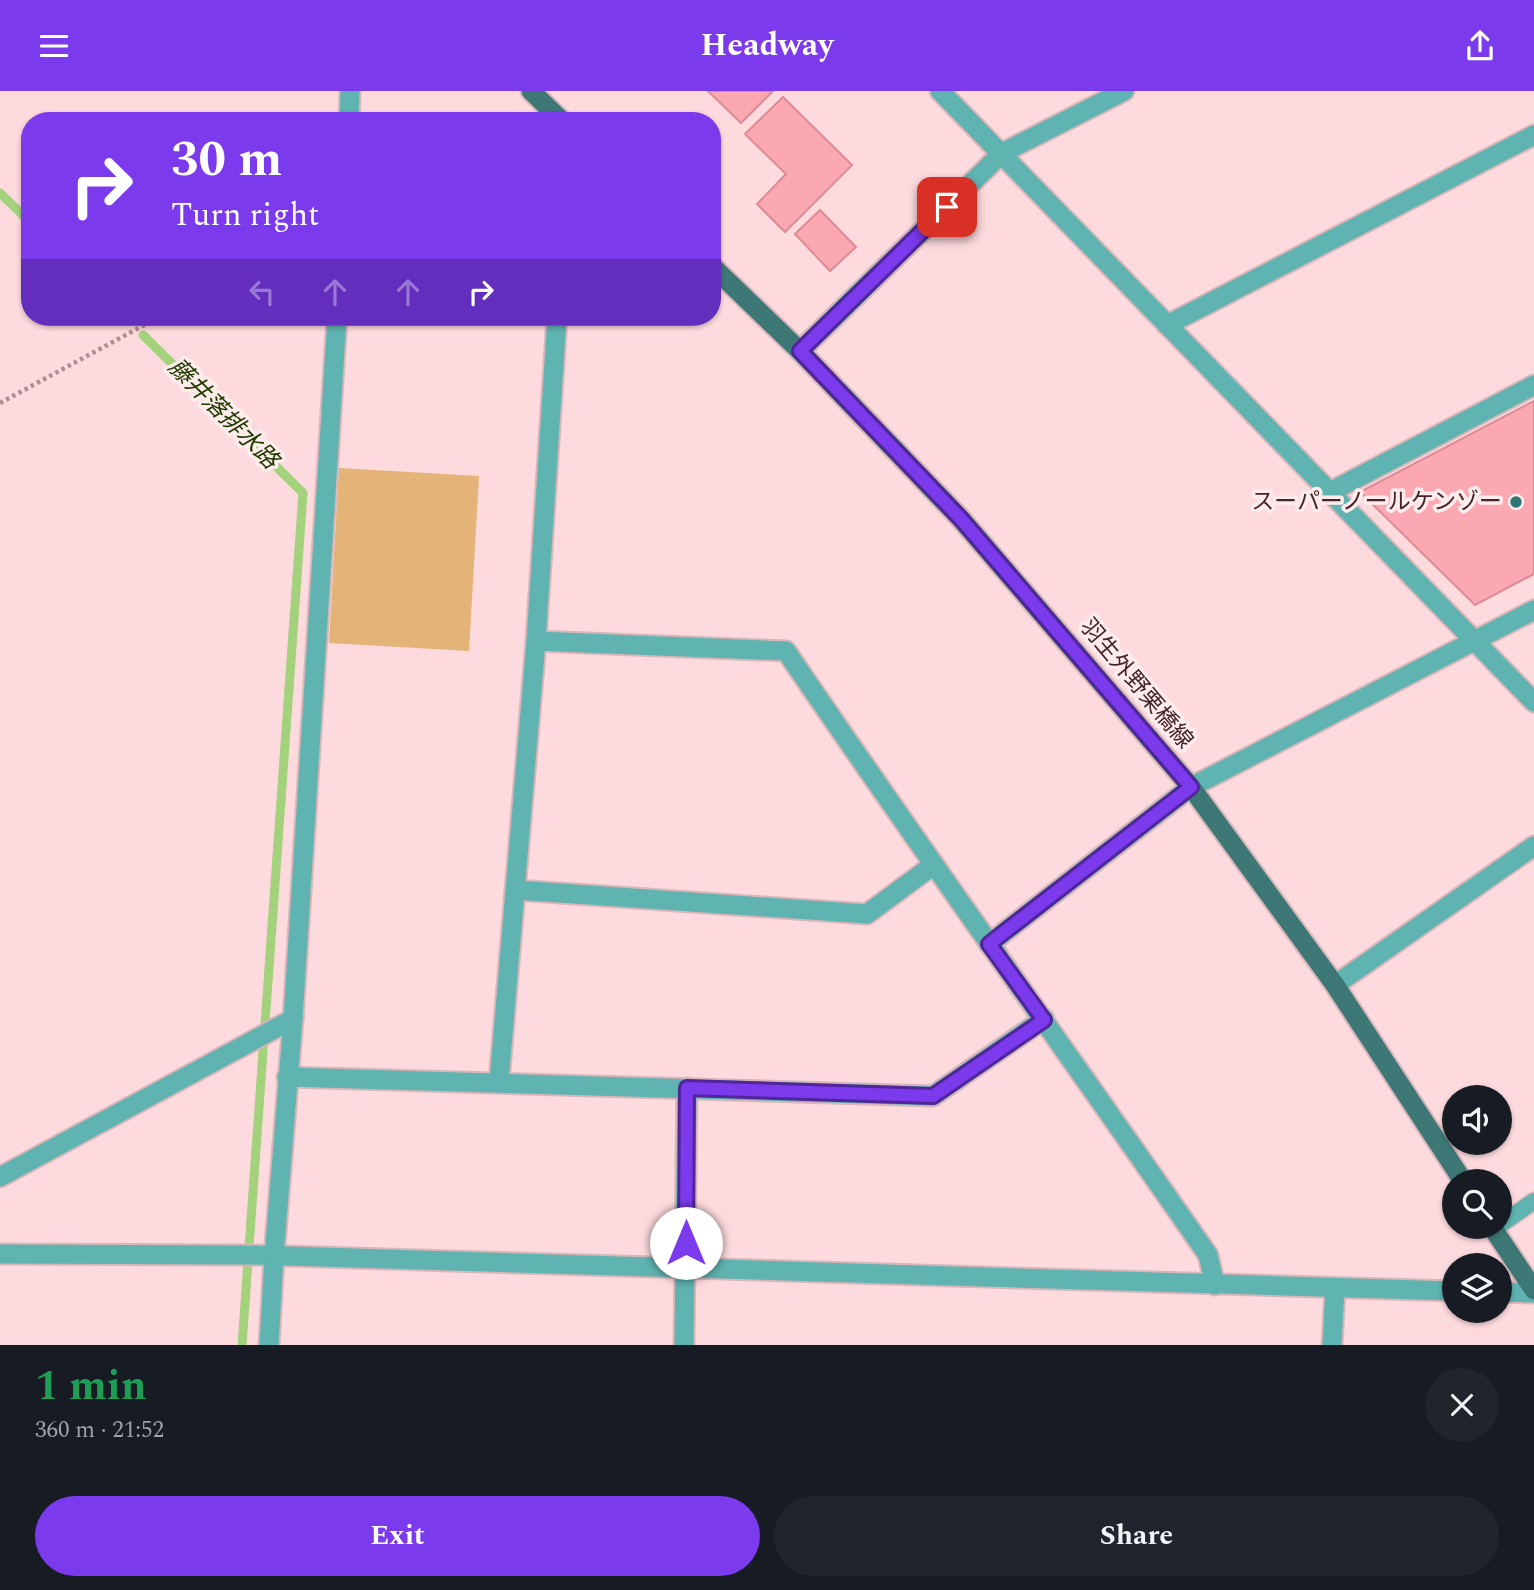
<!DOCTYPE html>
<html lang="en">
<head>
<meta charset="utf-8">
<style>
  :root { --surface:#171b24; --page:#20242c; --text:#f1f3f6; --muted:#9ea1a6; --accent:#7c3aed }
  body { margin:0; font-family:Spectral,"Noto Sans JP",serif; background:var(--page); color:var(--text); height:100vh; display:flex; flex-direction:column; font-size:26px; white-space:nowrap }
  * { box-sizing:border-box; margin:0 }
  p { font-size:23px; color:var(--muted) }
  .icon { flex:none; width:38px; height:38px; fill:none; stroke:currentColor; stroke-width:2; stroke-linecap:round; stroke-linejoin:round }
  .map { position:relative; height:1254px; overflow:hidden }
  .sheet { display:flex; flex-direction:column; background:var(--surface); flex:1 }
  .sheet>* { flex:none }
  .top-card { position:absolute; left:21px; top:21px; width:700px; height:214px; border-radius:28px; box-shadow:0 2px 5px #0004; background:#7c3aed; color:#fff; overflow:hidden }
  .fabs { position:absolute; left:1442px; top:994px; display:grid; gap:14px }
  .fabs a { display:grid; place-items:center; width:70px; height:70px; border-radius:50%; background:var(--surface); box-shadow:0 2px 5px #0004; font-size:35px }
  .pin { position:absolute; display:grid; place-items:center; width:60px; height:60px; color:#fff; margin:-30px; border-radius:14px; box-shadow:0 4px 10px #0006 }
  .me { position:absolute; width:77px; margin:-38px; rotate:0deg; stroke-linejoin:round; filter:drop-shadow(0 0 5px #0008) }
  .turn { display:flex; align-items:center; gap:24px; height:147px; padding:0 35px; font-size:32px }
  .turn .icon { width:91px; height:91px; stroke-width:2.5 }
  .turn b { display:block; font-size:49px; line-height:60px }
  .lanes { display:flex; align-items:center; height:66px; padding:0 35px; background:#0003; justify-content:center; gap:35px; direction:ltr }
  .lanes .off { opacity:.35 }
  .round { display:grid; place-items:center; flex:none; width:74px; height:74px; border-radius:37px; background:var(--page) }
  .headline { display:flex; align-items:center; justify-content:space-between; height:119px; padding:0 35px }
  h1 { font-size:42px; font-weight:700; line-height:52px; color:#1e9e55 }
  .button { display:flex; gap:14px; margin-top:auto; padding:14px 35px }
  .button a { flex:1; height:80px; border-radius:42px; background:var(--accent); color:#fff; font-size:28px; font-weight:700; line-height:80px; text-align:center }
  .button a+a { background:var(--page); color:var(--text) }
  header { display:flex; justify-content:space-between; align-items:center; height:91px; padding:0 35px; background:var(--accent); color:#fff; font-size:32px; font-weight:700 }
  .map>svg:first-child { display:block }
  .green { fill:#e3b378 }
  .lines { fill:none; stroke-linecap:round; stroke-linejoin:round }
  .stream { stroke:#a3d17c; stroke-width:9 }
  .building { fill:#fba8b2; stroke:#dc8b95; stroke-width:2 }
  .service-casing { stroke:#d8b6b9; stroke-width:19 }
  .minor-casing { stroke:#d8b6b9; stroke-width:23 }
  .tertiary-casing { stroke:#d8b6b9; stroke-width:23 }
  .primary-casing { stroke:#d8b6b9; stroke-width:23 }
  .path { stroke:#af8d91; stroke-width:4.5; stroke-dasharray:3.5 3.5; stroke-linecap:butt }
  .service { stroke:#5fb3b0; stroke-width:16 }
  .minor { stroke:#5fb3b0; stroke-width:19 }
  .tertiary { stroke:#5fb3b0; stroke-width:19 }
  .primary { stroke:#3d7876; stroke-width:19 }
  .route-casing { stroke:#51269a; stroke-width:18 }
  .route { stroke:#7c3aed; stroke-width:12 }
  .poi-dot { fill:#2e7774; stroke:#feeced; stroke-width:2.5 }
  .labels { text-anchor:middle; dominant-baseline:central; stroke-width:7; stroke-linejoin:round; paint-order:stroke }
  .poi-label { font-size:23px; fill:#46262a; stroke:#feeced; text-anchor:end }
  .street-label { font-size:23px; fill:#46262a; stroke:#feeced }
  .water-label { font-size:24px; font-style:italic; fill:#203b00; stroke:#feeced }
</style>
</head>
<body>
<header><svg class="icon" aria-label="menu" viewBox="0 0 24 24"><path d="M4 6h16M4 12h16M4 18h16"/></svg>Headway<svg class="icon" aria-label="share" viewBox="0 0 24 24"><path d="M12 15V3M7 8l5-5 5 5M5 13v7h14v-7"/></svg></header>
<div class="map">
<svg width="1534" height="1254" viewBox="0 0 1534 1254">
  <rect width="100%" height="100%" fill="#fddadd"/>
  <polygon class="green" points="339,377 479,385 469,560 329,552"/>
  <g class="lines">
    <g class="stream">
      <polyline points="0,102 30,131"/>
      <polyline points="125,226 127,228"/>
      <polyline points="143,244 303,402 242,1254"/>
    </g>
  </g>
  <g class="building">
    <polygon points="708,0 773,0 741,32"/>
    <polygon points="783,6 852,74 785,141 757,113 786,83 745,43"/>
    <polygon points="820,119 856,156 830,180 795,143"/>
    <polygon points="1534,310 1534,483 1475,514 1360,401"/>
  </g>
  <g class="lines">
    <defs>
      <polyline id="service" points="1500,1134 1534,1110"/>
      <g id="minor">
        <polyline points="940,0 1534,611"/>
        <polyline points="349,30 350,0"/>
        <polyline points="1167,234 1534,44"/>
        <polyline points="800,260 1002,62 1124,0"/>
        <polyline points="1330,401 1534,294"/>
        <path d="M 536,550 L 786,560 C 924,763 1068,962 1208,1164 L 1215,1194"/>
        <polyline points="516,799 867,823 932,775"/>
        <polyline points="989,853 1191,696"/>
        <polyline points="1335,894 1534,755"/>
        <polyline points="287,986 933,1005 1044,928"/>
        <polyline points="499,991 536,550 557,226"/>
        <polyline points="0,1086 293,928"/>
        <polyline points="274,1166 293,928 337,226"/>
        <polyline points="684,1254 687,997"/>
        <polyline points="1332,1254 1335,1197"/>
      </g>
      <g id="tertiary">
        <polyline points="1191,696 1534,519"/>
        <polyline points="0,1163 251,1164 1454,1200"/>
        <polyline points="1500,1201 1534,1202"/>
        <polyline points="269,1254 274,1166"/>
      </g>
      <g id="primary">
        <polyline points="531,0 562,30"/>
        <polyline points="712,175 800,260 961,428 1191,696 1335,894 1463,1090"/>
        <polyline points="1492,1136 1534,1199"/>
      </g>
    </defs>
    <use href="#service" class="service-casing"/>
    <use href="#minor" class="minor-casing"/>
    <use href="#tertiary" class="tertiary-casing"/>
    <use href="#primary" class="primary-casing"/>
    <polyline class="path" points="0,312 159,226"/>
    <use href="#service" class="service"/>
    <use href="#minor" class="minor"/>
    <use href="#tertiary" class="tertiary"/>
    <use href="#primary" class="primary"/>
  </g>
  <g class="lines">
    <defs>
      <polyline id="route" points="686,1152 687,997 933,1005 1044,929 989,853 1191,696 961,428 800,260 947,116"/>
    </defs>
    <use href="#route" class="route-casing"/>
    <use href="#route" class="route"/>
  </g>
  <circle class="poi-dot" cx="1516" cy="411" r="7"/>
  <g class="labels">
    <g class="poi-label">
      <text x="1502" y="411">スーパーノールケンゾー</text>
    </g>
    <g class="street-label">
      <text transform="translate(1136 593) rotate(50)">羽生外野栗橋線</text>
    </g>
    <g class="water-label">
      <text transform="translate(223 323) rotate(45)">藤井落排水路</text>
    </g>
  </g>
</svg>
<div class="fabs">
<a><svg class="icon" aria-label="sound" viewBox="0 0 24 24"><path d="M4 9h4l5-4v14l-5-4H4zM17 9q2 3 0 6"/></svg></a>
<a><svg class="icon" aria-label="search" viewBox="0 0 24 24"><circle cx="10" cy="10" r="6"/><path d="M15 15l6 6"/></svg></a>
<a><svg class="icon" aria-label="layers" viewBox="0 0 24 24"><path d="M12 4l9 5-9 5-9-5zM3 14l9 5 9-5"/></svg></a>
</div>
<div class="pin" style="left:947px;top:116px;background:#d93025"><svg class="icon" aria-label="arrive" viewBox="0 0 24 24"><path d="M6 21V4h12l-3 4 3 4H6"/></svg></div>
<svg class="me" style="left:686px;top:1152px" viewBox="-20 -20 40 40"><circle r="19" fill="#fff"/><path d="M0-13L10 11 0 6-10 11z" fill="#7c3aed"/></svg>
<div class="top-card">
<div class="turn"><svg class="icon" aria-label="right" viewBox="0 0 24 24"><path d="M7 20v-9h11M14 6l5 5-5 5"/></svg><div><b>30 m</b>Turn right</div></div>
<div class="lanes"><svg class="icon off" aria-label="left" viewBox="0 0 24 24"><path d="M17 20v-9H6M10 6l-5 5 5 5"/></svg><svg class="icon off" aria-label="ahead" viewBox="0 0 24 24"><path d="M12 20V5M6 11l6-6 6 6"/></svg><svg class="icon off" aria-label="ahead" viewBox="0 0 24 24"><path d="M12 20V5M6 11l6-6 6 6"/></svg><svg class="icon" aria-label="right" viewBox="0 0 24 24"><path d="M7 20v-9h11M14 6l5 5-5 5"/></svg></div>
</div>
</div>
<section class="sheet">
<div class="headline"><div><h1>1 min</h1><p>360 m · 21:52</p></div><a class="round"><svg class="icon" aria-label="close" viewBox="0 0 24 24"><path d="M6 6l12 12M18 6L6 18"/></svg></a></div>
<div class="button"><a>Exit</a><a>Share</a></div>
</section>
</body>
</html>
